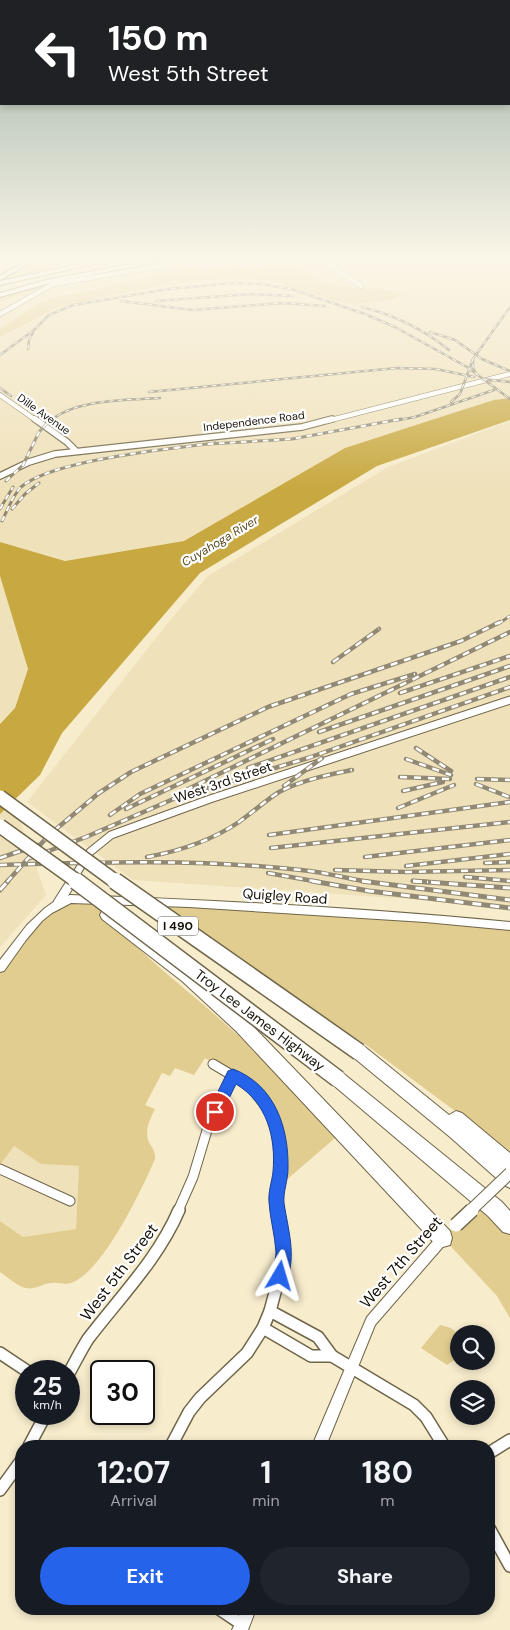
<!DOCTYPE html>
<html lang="en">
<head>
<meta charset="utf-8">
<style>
  :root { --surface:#171b24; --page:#20242c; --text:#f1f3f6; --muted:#9ea1a6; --accent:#2563eb }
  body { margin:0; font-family:"DM Sans",sans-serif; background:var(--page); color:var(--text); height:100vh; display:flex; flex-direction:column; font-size:19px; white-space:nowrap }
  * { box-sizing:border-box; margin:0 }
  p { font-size:16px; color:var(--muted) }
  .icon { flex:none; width:28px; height:28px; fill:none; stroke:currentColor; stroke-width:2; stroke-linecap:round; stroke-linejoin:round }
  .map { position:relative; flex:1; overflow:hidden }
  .panel { position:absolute; left:15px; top:1440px; width:480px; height:175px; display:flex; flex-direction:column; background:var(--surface); border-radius:20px; box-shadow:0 2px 8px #0003 }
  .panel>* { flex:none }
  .hud { position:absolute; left:0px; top:0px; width:510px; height:105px; box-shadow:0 2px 8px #0003; background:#202124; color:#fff; overflow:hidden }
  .tools { position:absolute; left:450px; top:1325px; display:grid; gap:10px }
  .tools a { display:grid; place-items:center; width:45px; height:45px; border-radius:50%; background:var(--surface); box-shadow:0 2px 8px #0003; font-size:25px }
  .speed { position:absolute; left:15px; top:1360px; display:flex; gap:10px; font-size:25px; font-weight:700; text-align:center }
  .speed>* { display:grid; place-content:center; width:65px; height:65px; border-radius:50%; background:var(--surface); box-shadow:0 2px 8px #0003; line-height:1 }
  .speed small { font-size:12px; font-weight:400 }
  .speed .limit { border:2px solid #111; border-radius:8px; background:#fff; color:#111 }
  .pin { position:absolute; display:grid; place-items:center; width:42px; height:42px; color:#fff; margin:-21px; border:2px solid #fff; border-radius:50%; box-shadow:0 1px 5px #0007 }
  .me { position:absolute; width:55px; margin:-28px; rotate:7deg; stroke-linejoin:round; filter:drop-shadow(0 0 4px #0008) }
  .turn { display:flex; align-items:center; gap:18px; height:105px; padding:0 25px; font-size:22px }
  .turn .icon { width:65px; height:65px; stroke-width:2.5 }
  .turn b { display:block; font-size:35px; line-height:42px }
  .eta { display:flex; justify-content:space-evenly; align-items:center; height:85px; text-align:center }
  .eta b { font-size:30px; font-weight:700; line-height:35px }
  .cta { display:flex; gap:10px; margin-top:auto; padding:10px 25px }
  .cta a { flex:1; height:58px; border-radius:30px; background:var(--accent); color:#fff; font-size:20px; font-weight:700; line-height:58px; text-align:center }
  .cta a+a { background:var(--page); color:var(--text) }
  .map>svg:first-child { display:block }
  .built { fill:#efe1ba }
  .green { fill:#e2cd90 }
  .water { fill:#c8a840 }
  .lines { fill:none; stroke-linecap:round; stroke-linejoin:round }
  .minor-far4-casing { stroke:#6f6549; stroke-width:5.5 }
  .minor-far3-casing { stroke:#6f6549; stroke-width:8 }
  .minor-far2-casing { stroke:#6f6549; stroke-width:9 }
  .minor-far1-casing { stroke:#6f6549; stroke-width:11 }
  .minor-casing { stroke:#6f6549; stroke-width:14 }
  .tertiary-casing { stroke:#6f6549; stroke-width:2 }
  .primary-casing { stroke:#6f6549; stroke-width:3 }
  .motorway-casing { stroke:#6f6549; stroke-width:2 }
  .minor-far4 { stroke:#fff; stroke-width:4.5 }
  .minor-far3 { stroke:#fff; stroke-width:5.5 }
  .minor-far2 { stroke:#fff; stroke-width:7 }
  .minor-far1 { stroke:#fff; stroke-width:9 }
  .minor { stroke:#fff; stroke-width:11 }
  .tertiary { fill:#fff; fill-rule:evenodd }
  .primary { fill:#fff; fill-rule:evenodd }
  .motorway { fill:#fff; fill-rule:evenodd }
  .rail-far3-casing { stroke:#918973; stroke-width:2.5 }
  .rail-far2-casing { stroke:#918973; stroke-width:3 }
  .rail-far1-casing { stroke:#918973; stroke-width:4.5 }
  .rail-casing { stroke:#918973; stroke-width:5 }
  .rail-far3 { stroke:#fff; stroke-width:1; stroke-dasharray:4.5; stroke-linecap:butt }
  .rail-far2 { stroke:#fff; stroke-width:2; stroke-dasharray:5.5; stroke-linecap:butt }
  .rail-far1 { stroke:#fff; stroke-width:2.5; stroke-dasharray:7; stroke-linecap:butt }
  .rail { stroke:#fff; stroke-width:3; stroke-dasharray:9; stroke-linecap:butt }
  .tertiary-bridge-far1-casing { stroke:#6f6549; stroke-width:13; stroke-linecap:butt }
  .tertiary-bridge-casing { stroke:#6f6549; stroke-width:16; stroke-linecap:butt }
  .motorway-bridge-far1-casing { stroke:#6f6549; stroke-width:16; stroke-linecap:butt }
  .motorway-bridge-casing { stroke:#6f6549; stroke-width:19; stroke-linecap:butt }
  .tertiary-bridge-far1 { stroke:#fff; stroke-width:11 }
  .tertiary-bridge { stroke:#fff; stroke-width:13 }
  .motorway-bridge-far1 { stroke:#fff; stroke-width:13 }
  .motorway-bridge { stroke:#fff; stroke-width:16 }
  .route { fill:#2563eb; stroke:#184099 }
  .labels { text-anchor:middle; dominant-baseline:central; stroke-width:4.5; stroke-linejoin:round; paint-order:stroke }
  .far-street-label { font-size:11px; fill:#151106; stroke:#fff }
  .far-water-label { font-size:12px; font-style:italic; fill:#5a4c22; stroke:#fff }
  .shield { fill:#fff; stroke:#5b5851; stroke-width:1 }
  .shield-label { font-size:12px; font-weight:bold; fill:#151106 }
  .street-label { font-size:14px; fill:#151106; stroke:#fff }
  .near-street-label { font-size:16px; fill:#151106; stroke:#fff }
</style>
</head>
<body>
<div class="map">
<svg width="510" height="1630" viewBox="0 0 510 1630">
  <rect width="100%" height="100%" fill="#f7eccc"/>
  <g class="built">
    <polygon points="192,261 200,266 136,278 138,281 61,296 39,303 0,329 0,302 14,296 53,284"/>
    <polygon points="288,261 510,261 510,398 494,400 453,413 345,448 184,541 65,561 0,542 0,337 61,306 165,285 197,281 235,279 273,281 335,301 354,304 403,295 383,289 343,287 317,281"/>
    <polygon points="510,421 510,906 133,880 27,802 171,619 208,576 388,467"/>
    <polygon points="0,576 28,669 15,708 0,723"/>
    <polygon points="0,763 46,895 0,947"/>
    <polygon points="14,1146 41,1164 79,1166 76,1229 23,1237 0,1221 0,1165"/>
  </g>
  <g class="green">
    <polygon points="37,261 90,261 6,278"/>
    <polygon points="156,261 186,261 53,284 42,290 38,289 0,302 0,295 46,282"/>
    <polygon points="288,261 317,281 343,287 383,289 403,295 391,300 354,304 335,301 273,281 235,279 197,281 165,285 61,306 0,337 0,329 39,303 61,296 137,281 135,279 200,266 206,270 237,264 244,269"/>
    <path d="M 98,899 C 123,940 163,970 199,1001 C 248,1043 295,1087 342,1132 L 277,1188 L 280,1140 L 263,1100 L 205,1058 L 194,1075 L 175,1068 L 170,1076 L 162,1073 L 145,1105 L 155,1109 C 150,1119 145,1129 148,1140 C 151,1147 156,1151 155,1159 C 142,1189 103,1272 71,1283 C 64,1285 58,1282 52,1283 C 45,1283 40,1287 33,1288 C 22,1291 9,1278 0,1272 L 0,1221 L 23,1237 L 76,1229 L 79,1166 L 41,1164 L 14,1146 L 0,1165 L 0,968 L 58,903 Z"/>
    <polygon points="151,902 510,926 510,1152 365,1044"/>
    <polygon points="484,1198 510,1223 510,1318 497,1296 443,1238"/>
    <polygon points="440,1325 451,1328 459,1335 459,1357 447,1365 421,1348"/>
  </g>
  <polygon class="water" points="510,398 510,420 377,466 200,573 62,733 40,775 0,814 0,724 15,708 28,669 0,576 0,542 65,561 184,541 345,448 453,413 494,400"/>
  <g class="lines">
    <defs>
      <g id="minor-far4">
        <polyline points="194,261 200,265 222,261"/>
        <polyline points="258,261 264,265"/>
        <polyline points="323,261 361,286"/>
        <polyline points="0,314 53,284 192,261"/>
        <polyline points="0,395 37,421"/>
        <polyline points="327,421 510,374"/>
      </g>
      <g id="minor-far3">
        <polyline points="35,419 67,442 75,450"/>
        <polyline points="0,476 29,462 55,454 302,427 332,419"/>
      </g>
      <polyline id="minor-far2" points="71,882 90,852 111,835 210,799 510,700"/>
      <g id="minor-far1">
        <polyline points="58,903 72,881"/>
        <polyline points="213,1064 250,1086 273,1115 280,1140 281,1171 276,1201 278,1211"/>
        <polyline points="0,1169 70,1201"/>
        <polyline points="178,1211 193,1177 208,1127 233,1075"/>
      </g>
      <g id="minor">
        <polyline points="270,1311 318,1337 332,1356 414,1405 426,1417 444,1446"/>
        <polyline points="263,1328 311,1356 332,1356"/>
        <polyline points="0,1353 27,1371"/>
        <path d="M 69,1373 C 75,1362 81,1350 88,1339 C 120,1297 158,1259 179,1210"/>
        <polyline points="29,1446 46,1414"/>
        <polyline points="171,1446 189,1412 200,1398 247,1353 263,1328 270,1311 284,1259 278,1210"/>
        <polyline points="489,1453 510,1440"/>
        <polyline points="0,1490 21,1461"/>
        <polyline points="489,1528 510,1566"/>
        <polyline points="219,1609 243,1625"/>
      </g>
      <g id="tertiary">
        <path d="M 70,895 C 217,900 364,908 510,922 L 510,930 L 425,922 L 189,907 L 71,903 L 52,913 L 42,921 L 26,940 L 4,971 L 0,972 L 0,960 L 27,925 L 45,908 L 55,901 Z"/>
        <polygon points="444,1231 448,1233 450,1237 448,1241 375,1325 326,1446 312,1446 367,1317 440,1233"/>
        <polygon points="242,1609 256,1609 248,1630 232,1630"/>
      </g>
      <polygon id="primary" points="26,261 33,261 0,280 0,276"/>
      <g id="motorway">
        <polygon points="94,261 107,261 0,285 0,281"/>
        <polygon points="146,261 160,261 47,284 0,297 0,293 46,280"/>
        <polygon points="107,909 112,911 194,971 248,1021 450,1231 452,1238 450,1245 443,1247 436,1245 236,1031 182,981 102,919 100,915 102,911"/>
        <polygon points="359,1045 365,1047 449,1115 456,1111 462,1113 510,1153 510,1188 504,1185 450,1137 353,1057 351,1052 353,1047"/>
        <polygon points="338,1071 344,1074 502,1202 510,1211 510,1234 503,1232 488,1216 332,1084 330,1079 332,1074"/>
      </g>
    </defs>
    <use href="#minor-far4" class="minor-far4-casing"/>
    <use href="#minor-far3" class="minor-far3-casing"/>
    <use href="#minor-far2" class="minor-far2-casing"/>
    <use href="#minor-far1" class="minor-far1-casing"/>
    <use href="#minor" class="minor-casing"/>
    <use href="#tertiary" class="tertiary-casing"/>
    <use href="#primary" class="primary-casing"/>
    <use href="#motorway" class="motorway-casing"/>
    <use href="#minor-far4" class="minor-far4"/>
    <use href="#minor-far3" class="minor-far3"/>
    <use href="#minor-far2" class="minor-far2"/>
    <use href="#minor-far1" class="minor-far1"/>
    <use href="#minor" class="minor"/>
    <use href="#tertiary" class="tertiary"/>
    <use href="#primary" class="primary"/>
    <use href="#motorway" class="motorway"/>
    <defs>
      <g id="rail-far3">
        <polyline points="121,301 192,310 283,303 325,306"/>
        <polyline points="156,301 251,294 293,296"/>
        <path d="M 362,307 C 395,315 423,329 449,350"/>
        <polyline points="430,332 455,340 482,359 510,371"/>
        <polyline points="28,349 29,340 33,333"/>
        <polyline points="0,355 34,330 49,315 73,305 169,289 232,283 261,284 291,289 365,314 395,327 467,367 510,399"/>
        <polyline points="473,359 510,307"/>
        <polyline points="483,379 510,382"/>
        <polyline points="0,388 11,396"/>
        <polyline points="149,392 397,368 436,369 474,377"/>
        <polyline points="451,402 460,394 473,359 473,368 477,375"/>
        <path d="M 50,421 C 76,399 127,400 160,398"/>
        <polyline points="394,421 415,417 494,390"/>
      </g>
      <g id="rail-far2">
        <polyline points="208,444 292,439 401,419"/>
        <polyline points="175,448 215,443"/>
        <polyline points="6,481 23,465 39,432 51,419"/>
        <polyline points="0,509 13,487"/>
        <polyline points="12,509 25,494 39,483"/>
        <path d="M 2,521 C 7,511 13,495 21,487 C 49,463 143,452 181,447"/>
        <polyline points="498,624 510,616"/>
      </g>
      <g id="rail-far1">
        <polyline points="333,662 379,629"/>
        <polyline points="400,693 510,656"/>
        <polyline points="319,732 510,666"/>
        <polyline points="416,748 451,771"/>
        <polyline points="406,759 451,775"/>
        <polyline points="248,768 510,677"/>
        <polyline points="400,777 450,779"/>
        <polyline points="477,779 510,780"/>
        <polyline points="476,784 509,797"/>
        <polyline points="284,786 322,758"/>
        <polyline points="186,790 510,632"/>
        <polyline points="403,791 443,782"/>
        <polyline points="398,808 454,785"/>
        <polyline points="126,809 273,739"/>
        <polyline points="110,815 140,794 351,694 415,674"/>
        <polyline points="269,835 510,802"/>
        <polyline points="271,848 510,822"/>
        <path d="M 147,857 C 180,851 211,841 239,822 C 253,812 265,801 279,792 C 302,780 327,775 352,770"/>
        <polyline points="365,857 510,840"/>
        <polyline points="0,858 38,845"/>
        <polyline points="30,858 86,837 178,797 308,758 510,687"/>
        <polyline points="485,863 510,862"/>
        <path d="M 0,865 C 101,862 201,859 301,870 C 323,872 346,878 368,882"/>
        <polyline points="406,866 510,854"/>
        <polyline points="335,870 406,872 510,870"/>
        <polyline points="268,873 319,882"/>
        <polyline points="465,877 510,881"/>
        <polyline points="413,881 428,882"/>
        <polyline points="7,882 49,835 99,793 131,772 268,707 461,641 500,622"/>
      </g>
      <g id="rail">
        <polyline points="312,881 369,891 510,908"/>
        <polyline points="362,881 510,900"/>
        <polyline points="413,881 510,888"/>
        <polyline points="0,890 8,881"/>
      </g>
    </defs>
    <use href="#rail-far3" class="rail-far3-casing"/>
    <use href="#rail-far2" class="rail-far2-casing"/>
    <use href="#rail-far1" class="rail-far1-casing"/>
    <use href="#rail" class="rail-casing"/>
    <use href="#rail-far3" class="rail-far3"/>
    <use href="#rail-far2" class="rail-far2"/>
    <use href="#rail-far1" class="rail-far1"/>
    <use href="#rail" class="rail"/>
    <defs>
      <polyline id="tertiary-bridge-far1" points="470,1211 510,1173"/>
      <polyline id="tertiary-bridge" points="456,1225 472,1210"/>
      <g id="motorway-bridge-far1">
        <polyline points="0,797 116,882"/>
        <polyline points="0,826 78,882"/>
      </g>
      <g id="motorway-bridge">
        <polyline points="76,881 338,1079"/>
        <polyline points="115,881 359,1052"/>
      </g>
    </defs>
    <use href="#tertiary-bridge-far1" class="tertiary-bridge-far1-casing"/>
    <use href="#tertiary-bridge" class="tertiary-bridge-casing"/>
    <use href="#motorway-bridge-far1" class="motorway-bridge-far1-casing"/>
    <use href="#motorway-bridge" class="motorway-bridge-casing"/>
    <use href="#tertiary-bridge-far1" class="tertiary-bridge-far1"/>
    <use href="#tertiary-bridge" class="tertiary-bridge"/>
    <use href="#motorway-bridge-far1" class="motorway-bridge-far1"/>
    <use href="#motorway-bridge" class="motorway-bridge"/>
  </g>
  <linearGradient id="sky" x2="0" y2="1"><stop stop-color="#9bafa5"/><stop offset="0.53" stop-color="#fbf6e8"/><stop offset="1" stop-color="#fbf6e8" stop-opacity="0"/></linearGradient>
  <rect width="510" height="489" fill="url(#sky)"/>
  <path class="route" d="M 233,1069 C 275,1085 289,1128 288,1169 C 288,1180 283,1192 284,1203 C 288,1230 297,1256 286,1282 L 280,1284 L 275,1282 C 271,1272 276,1262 276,1252 C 275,1235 270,1219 269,1202 C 268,1192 272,1181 273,1172 C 276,1137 267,1103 236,1084 L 220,1117 L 215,1119 L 210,1117 L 208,1112 L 228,1071 Z"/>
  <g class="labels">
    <g class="far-street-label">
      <text transform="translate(44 414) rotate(35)">Dille Avenue</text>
      <text transform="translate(254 421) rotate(-7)">Independence Road</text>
    </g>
    <g class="far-water-label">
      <text transform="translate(220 541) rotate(-31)">Cuyahoga River</text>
    </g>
    <rect class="shield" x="158" y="916.5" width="40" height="19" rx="4"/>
    <g class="shield-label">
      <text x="178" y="926">I 490</text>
    </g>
    <g class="street-label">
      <text transform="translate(223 782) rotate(-19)">West 3rd Street</text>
      <text transform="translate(285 896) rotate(4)">Quigley Road</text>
      <text transform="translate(260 1020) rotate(37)">Troy Lee James Highway</text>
    </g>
    <g class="near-street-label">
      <text transform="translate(401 1262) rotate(-49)">West 7th Street</text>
      <text transform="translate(119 1272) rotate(-53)">West 5th Street</text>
    </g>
  </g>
</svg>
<div class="tools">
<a><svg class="icon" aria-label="search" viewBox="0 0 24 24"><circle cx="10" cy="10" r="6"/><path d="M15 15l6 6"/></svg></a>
<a><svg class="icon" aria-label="layers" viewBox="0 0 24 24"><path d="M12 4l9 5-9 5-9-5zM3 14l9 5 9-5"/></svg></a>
</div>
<div class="speed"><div>25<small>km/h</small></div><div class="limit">30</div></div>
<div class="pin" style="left:215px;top:1112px;background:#d93025"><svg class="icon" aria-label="arrive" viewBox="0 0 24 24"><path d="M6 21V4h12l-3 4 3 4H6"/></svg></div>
<svg class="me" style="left:280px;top:1276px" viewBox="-20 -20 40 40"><path d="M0-17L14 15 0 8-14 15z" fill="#2563eb" stroke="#fff" stroke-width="4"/></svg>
<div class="hud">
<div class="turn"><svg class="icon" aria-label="left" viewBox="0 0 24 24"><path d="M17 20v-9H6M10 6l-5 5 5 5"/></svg><div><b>150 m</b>West 5th Street</div></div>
</div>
<section class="panel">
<div class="eta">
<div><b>12:07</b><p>Arrival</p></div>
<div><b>1</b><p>min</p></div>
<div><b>180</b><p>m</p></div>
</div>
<div class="cta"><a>Exit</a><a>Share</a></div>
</section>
</div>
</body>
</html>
